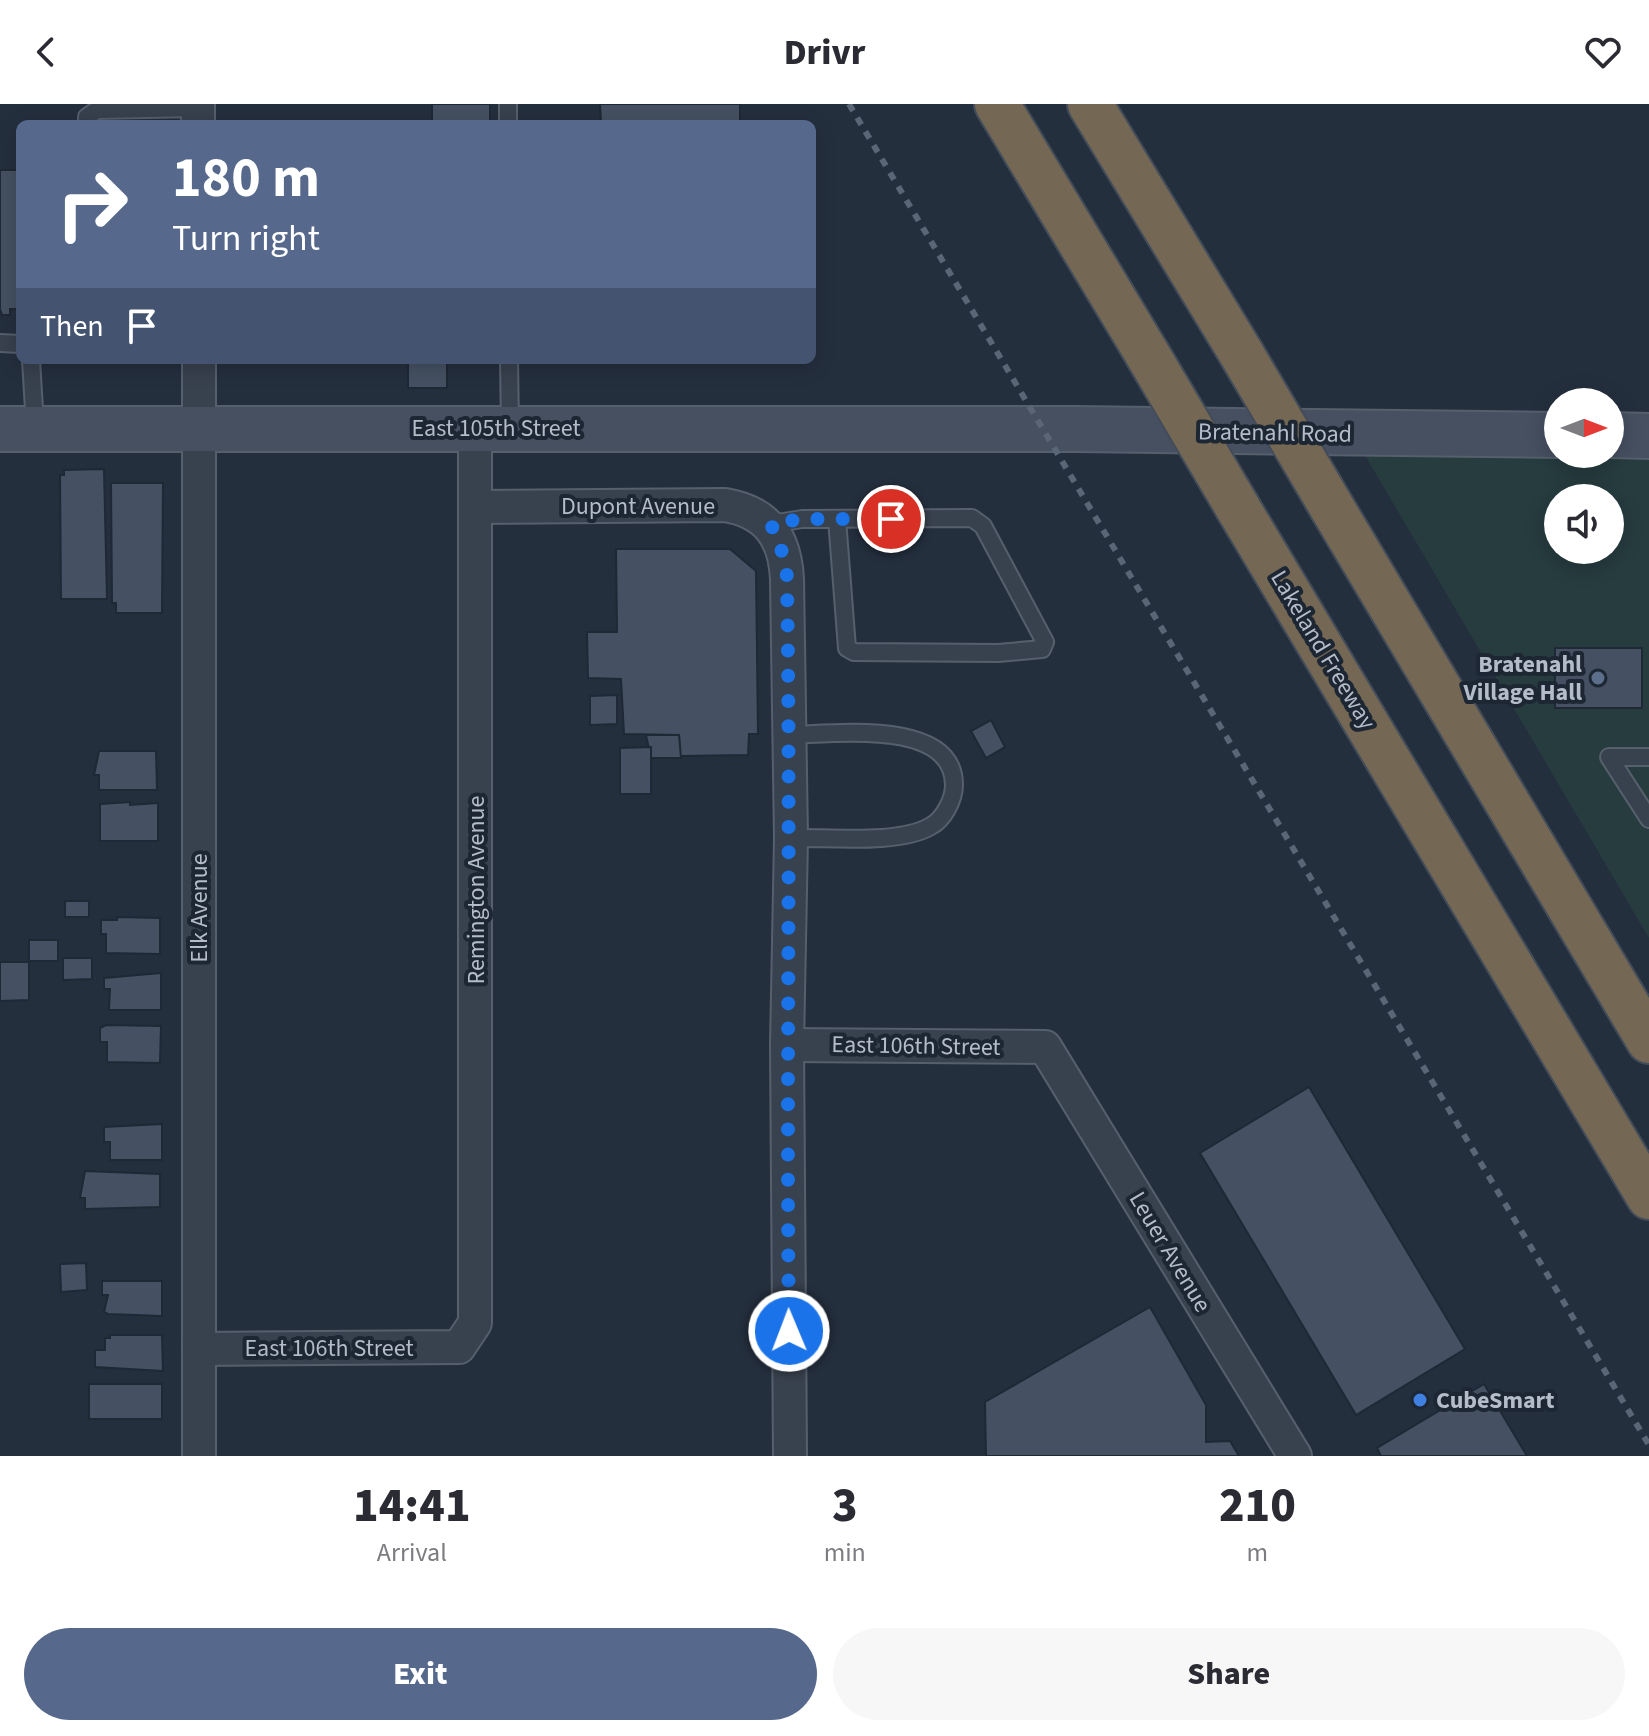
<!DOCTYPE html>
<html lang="en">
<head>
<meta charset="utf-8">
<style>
  :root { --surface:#fff; --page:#f7f7f7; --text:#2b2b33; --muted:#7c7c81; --accent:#56698c }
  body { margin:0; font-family:"Source Sans 3",sans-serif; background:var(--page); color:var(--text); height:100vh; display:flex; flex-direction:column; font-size:30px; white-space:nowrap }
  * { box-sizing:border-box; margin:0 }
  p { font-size:26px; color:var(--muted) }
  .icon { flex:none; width:44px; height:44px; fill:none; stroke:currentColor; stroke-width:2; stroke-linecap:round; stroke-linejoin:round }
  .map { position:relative; height:1352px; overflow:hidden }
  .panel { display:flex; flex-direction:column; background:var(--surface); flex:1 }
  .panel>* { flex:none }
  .guide { position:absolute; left:16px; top:16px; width:800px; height:244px; border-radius:12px; box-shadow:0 4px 20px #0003; background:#56698c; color:#fff; overflow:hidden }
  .needle { width:52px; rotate:90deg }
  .fabs { position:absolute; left:1544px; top:284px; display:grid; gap:16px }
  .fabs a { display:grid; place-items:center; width:80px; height:80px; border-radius:50%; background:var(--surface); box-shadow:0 4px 20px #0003; font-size:40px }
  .pin { position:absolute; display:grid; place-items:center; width:68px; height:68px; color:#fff; margin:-34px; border:4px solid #fff; border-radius:50%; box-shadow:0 2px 8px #0007 }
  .me { position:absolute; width:88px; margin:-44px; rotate:359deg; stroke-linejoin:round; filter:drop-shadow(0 0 6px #0008) }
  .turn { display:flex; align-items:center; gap:28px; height:168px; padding:0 24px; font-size:36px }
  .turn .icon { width:104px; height:104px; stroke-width:2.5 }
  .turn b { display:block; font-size:56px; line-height:68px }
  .then { display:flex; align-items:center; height:76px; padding:0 24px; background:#0003; gap:16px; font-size:30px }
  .eta { display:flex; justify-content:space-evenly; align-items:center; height:136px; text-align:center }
  .eta b { font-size:48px; font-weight:800; line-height:56px }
  .primary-button { display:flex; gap:16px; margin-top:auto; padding:16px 24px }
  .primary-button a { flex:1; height:92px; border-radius:48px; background:var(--accent); color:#fff; font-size:32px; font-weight:800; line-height:92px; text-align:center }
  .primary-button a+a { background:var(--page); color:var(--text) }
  header { display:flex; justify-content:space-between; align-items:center; height:104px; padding:0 24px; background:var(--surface); font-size:36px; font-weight:800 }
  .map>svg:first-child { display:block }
  .green { fill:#263c3f; fill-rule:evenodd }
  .building { fill:#455162; stroke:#1f2835; stroke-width:2 }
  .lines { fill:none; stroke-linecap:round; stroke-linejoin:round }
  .lane-casing { stroke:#565f6c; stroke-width:20 }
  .street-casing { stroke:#565f6c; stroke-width:36 }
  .secondary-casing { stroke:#565f6c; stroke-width:48 }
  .highway-casing { stroke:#434c59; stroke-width:48 }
  .lane { stroke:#38414e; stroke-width:16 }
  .street { stroke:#38414e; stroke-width:32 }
  .secondary { stroke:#465061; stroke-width:44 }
  .highway { stroke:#746855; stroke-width:44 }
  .rail { stroke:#5a6575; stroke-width:6; stroke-dasharray:8 8; stroke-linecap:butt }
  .highway-bridge-casing { stroke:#434c59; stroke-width:48; stroke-linecap:butt }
  .highway-bridge { stroke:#746855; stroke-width:44 }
  .route { stroke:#1a73e8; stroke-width:14; stroke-dasharray:0 25.2 }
  .service-dot { fill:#5c6f8a; stroke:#1d2633; stroke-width:3 }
  .shop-dot { fill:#3f7fe0; stroke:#1d2633; stroke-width:3 }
  .labels { text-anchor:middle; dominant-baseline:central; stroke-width:8; stroke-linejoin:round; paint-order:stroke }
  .street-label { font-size:24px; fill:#b4bcc9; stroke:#1d2633 }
  .poi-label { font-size:24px; font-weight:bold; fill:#b4bcc9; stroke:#1d2633; text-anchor:end }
</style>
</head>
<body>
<header><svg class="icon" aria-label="back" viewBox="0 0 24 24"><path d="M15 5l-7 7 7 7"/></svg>Drivr<svg class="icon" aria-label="heart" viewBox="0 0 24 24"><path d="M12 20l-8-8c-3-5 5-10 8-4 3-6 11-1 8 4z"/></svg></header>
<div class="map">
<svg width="1649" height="1352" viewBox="0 0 1649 1352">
  <rect width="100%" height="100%" fill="#242f3e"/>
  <path class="green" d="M 1353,331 L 1558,350 L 1610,350 L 1649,332 L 1649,834 ZM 1558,394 L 1610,394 L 1610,446 L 1558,446 Z"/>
  <g class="building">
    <rect x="432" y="0" width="58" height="20"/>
    <polygon points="600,0 740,0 740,20 531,20 601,18"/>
    <polygon points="0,66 20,66 20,205 10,205 10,211 2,211 0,205"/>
    <rect x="408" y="256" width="39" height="28"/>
    <polygon points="104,365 107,495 61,495 60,371 64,371 64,366"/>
    <polygon points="111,379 163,379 162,509 116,509 116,499 112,499"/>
    <polygon points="616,445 730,445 756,467 758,630 749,630 748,651 680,652 679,631 624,630 621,575 588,574 587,528 617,528"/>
    <rect x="1555" y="544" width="87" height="60"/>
    <polygon points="617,591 617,620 590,621 590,592"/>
    <polygon points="991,616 1005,643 986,654 971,627"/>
    <polygon points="646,631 679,631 681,654 651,654"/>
    <polygon points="651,643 651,690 620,690 620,644"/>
    <polygon points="99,647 156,647 157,686 99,686 99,671 94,671"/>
    <polygon points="130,698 130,701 158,699 158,737 100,737 100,700"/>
    <rect x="65" y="797" width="24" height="16"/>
    <polygon points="117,813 160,814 160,850 106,849 106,830 101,830 101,816 117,816"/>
    <rect x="29" y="836" width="29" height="21"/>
    <polygon points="63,854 92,854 92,875 63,876"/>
    <polygon points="0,858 29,858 29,896 0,897"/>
    <polygon points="161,869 161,906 109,906 110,885 104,885 104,874"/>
    <polygon points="106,921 161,922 160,959 107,958 107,938 100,938 100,924"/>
    <polygon points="1309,983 1465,1245 1356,1311 1200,1049"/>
    <polygon points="162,1020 162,1056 110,1056 110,1038 104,1038 104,1023"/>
    <polygon points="85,1067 160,1070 160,1103 85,1105 85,1094 80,1094"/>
    <polygon points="86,1159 87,1186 61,1188 60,1160"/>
    <polygon points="102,1177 162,1177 162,1212 108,1210 104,1208 108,1191 102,1191"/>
    <polygon points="1150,1203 1206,1301 1206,1338 1230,1337 1239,1352 986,1352 985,1298"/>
    <polygon points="110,1231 162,1231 163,1267 95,1263 95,1246 105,1246 105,1234 110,1234"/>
    <rect x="89" y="1280" width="73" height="35"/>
    <polygon points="1484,1280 1527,1352 1381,1352 1377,1344"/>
  </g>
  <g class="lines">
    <defs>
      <g id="lane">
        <polyline points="508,0 508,20"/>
        <polyline points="87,20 87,13 97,6 198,4"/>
        <polyline points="0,239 20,240"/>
        <polyline points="31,256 35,322"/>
        <polyline points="509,256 510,322"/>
        <polyline points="771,420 802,415 972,414 983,422 1045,538 1042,545 998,549 854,548 847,544 837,415"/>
        <path d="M 790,631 C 833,630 954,614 954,681 C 954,695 944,715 931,722 C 899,741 829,733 791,734"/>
        <polyline points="1649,653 1609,653 1649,715"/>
      </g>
      <g id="street">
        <polyline points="198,0 198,20"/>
        <polyline points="199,256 199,1352"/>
        <path d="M 477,403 L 725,401 C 767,408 785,433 787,475 L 791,734 L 787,941 L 790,1352"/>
        <polyline points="787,941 1045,943 1295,1352"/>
        <polyline points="199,1245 459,1243 475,1219 475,324"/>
      </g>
      <g id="secondary">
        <polyline points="0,325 1077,325 1558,331"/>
        <polyline points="1610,331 1649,332"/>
      </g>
      <g id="highway">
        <polyline points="997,0 1146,248"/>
        <polyline points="1090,0 1241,249"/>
        <polyline points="1238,404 1649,1093"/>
        <polyline points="1334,407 1649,937"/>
      </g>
    </defs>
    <use href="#lane" class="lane-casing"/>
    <use href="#street" class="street-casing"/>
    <use href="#secondary" class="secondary-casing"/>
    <use href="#highway" class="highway-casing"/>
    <use href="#lane" class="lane"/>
    <use href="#street" class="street"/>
    <use href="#secondary" class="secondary"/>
    <use href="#highway" class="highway"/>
    <polyline class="rail" points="849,0 1649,1341"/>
    <defs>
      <g id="highway-bridge">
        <polyline points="1146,248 1238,404"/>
        <polyline points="1241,249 1334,407"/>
      </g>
    </defs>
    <use href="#highway-bridge" class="highway-bridge-casing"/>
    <use href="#highway-bridge" class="highway-bridge"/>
  </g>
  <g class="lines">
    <path class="route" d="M 789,1227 C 786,976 791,725 787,475 L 786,458 L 771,420 L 802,415 L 891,415"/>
  </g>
  <circle class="service-dot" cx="1598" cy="574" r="8"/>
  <circle class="shop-dot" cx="1420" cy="1296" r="8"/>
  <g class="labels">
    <g class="street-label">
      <text x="496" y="324">East 105th Street</text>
      <text transform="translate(1275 329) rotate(1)">Bratenahl Road</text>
      <text x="638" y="402">Dupont Avenue</text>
      <text transform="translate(1323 546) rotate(59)">Lakeland Freeway</text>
      <text transform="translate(476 786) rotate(-90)">Remington Avenue</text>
      <text transform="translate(199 804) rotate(-90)">Elk Avenue</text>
      <text transform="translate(916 942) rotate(1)">East 106th Street</text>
      <text transform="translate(1170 1148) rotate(59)">Leuer Avenue</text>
      <text x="329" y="1244">East 106th Street</text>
    </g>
    <g class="poi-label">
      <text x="1582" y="560">Bratenahl<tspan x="1582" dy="28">Village Hall</tspan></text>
      <text x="1436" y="1296" text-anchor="start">CubeSmart</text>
    </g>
  </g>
</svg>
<div class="fabs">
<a><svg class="needle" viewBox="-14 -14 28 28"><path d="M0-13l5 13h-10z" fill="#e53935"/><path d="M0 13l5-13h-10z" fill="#7c7c81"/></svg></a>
<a><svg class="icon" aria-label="sound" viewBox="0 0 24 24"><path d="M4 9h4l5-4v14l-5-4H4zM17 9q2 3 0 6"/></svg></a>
</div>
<div class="pin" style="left:891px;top:415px;background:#d93025"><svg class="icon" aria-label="arrive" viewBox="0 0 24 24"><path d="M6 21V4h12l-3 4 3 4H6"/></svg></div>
<svg class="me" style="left:789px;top:1227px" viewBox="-20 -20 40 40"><circle r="17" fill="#1a73e8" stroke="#fff" stroke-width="3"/><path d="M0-11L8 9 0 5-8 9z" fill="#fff"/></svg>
<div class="guide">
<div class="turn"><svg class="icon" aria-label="right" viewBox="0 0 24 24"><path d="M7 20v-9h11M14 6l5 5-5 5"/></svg><div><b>180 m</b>Turn right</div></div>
<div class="then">Then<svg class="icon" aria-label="arrive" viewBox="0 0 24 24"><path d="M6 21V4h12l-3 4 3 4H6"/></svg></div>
</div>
</div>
<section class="panel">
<div class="eta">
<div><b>14:41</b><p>Arrival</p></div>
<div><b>3</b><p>min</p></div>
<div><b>210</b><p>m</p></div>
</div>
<div class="primary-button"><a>Exit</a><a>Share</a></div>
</section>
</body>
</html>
